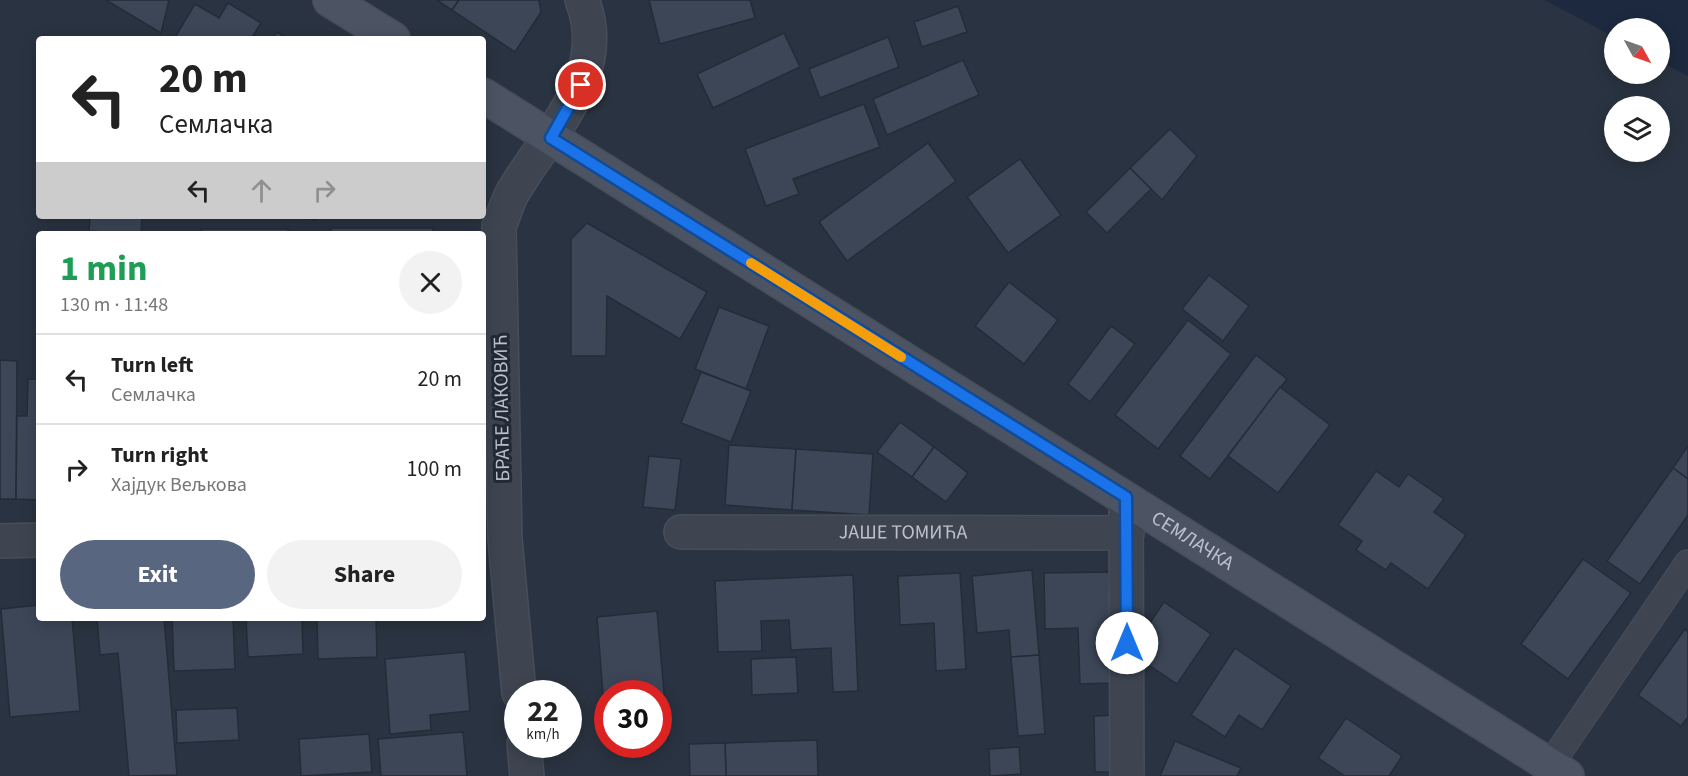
<!DOCTYPE html>
<html lang="en">
<head>
<meta charset="utf-8">
<style>
  :root { --surface:#fff; --page:#f2f2f2; --text:#222; --muted:#767676; --line:#e0e0e0; --accent:#58667f }
  body { margin:0; font-family:"Source Sans 3",sans-serif; background:var(--page); color:var(--text); height:100vh; display:flex; flex-direction:column; font-size:22px; white-space:nowrap }
  * { box-sizing:border-box; margin:0 }
  p { font-size:20px; color:var(--muted) }
  .icon { flex:none; width:33px; height:33px; fill:none; stroke:currentColor; stroke-width:2; stroke-linecap:round; stroke-linejoin:round }
  .map { position:relative; flex:1; overflow:hidden }
  .details { position:absolute; left:36px; top:231px; width:450px; height:390px; display:flex; flex-direction:column; background:var(--surface); border-radius:6px; box-shadow:0 3px 15px #0003 }
  .details>* { flex:none }
  .guide { position:absolute; left:36px; top:36px; width:450px; height:183px; border-radius:6px; box-shadow:0 3px 15px #0003; background:#fff; color:var(--text); overflow:hidden }
  .needle { width:39px; rotate:130deg }
  .tools { position:absolute; left:1604px; top:18px; display:grid; gap:12px }
  .tools a { display:grid; place-items:center; width:66px; height:66px; border-radius:50%; background:var(--surface); box-shadow:0 3px 15px #0003; font-size:30px }
  .speed { position:absolute; left:504px; top:680px; display:flex; gap:12px; font-size:30px; font-weight:700; text-align:center }
  .speed>* { display:grid; place-content:center; width:78px; height:78px; border-radius:50%; background:var(--surface); box-shadow:0 3px 15px #0003; line-height:1 }
  .speed small { font-size:15px; font-weight:400 }
  .speed .limit { border:9px solid #d22; background:#fff; color:#111 }
  .pin { position:absolute; display:grid; place-items:center; width:51px; height:51px; color:#fff; margin:-26px; border:3px solid #fff; border-radius:50%; box-shadow:0 2px 6px #0007 }
  .me { position:absolute; width:66px; margin:-33px; rotate:0deg; stroke-linejoin:round; filter:drop-shadow(0 0 4px #0008) }
  .turn { display:flex; align-items:center; gap:21px; height:126px; padding:0 24px; font-size:27px }
  .turn .icon { width:78px; height:78px; stroke-width:2.5 }
  .turn b { display:block; font-size:42px; line-height:51px }
  .lanes { display:flex; align-items:center; height:57px; padding:0 24px; background:#0003; justify-content:center; gap:30px; direction:ltr }
  .lanes .off { opacity:.35 }
  .round { display:grid; place-items:center; flex:none; width:63px; height:63px; border-radius:32px; background:var(--page) }
  .overview { display:flex; align-items:center; justify-content:space-between; height:102px; padding:0 24px }
  h1 { font-size:36px; font-weight:700; line-height:45px; color:#1e9e55 }
  .button { display:flex; gap:12px; margin-top:auto; padding:12px 24px }
  .button a { flex:1; height:69px; border-radius:36px; background:var(--accent); color:#fff; font-size:24px; font-weight:700; line-height:69px; text-align:center }
  .button a+a { background:var(--page); color:var(--text) }
  ul { padding:0; list-style:none }
  li { display:flex; align-items:center; gap:18px; height:90px; padding:0 24px; border-top:2px solid var(--line) }
  li div { flex:1 }
  li b { display:block; font-size:22px }
  li em { font-style:normal }
  .map>svg:first-child { display:block }
  .water { fill:#1d293f }
  .building { fill:#3c4657; stroke:#242c38; stroke-width:1.5 }
  .lines { fill:none; stroke-linecap:round; stroke-linejoin:round }
  .service-casing { stroke:#474e5a; stroke-width:28 }
  .minor-casing { stroke:#474e5a; stroke-width:36 }
  .secondary-casing { stroke:#474e5a; stroke-width:36 }
  .service { stroke:#3e4551; stroke-width:26 }
  .minor { stroke:#3e4551; stroke-width:33 }
  .secondary { stroke:#4c5464; stroke-width:33 }
  .route-casing { stroke:#114b97; stroke-width:15 }
  .route { stroke:#1a73e8; stroke-width:10 }
  .slow { stroke:#f59e0b; stroke-width:10 }
  .labels { text-anchor:middle; dominant-baseline:central; stroke-width:6; stroke-linejoin:round; paint-order:stroke }
  .street-label { font-size:20px; fill:#bbc0cb; stroke:#222a36 }
</style>
</head>
<body>
<div class="map">
<svg width="1688" height="776" viewBox="0 0 1688 776">
  <rect width="100%" height="100%" fill="#2a3341"/>
  <polygon class="water" points="1545,0 1688,0 1688,76 1659,61 1659,28 1614,28 1614,37"/>
  <g class="building">
    <polygon points="106,0 169,0 161,33"/>
    <polygon points="437,0 459,0 452,10"/>
    <polygon points="459,0 539,0 541,12 515,52 452,10"/>
    <polygon points="649,0 750,0 755,18 660,44"/>
    <polygon points="228,3 261,23 251,39 174,39 195,4 219,18"/>
    <polygon points="958,6 967,32 922,47 914,22"/>
    <polygon points="277,32 288,39 273,39"/>
    <polygon points="784,33 800,67 713,108 697,74"/>
    <polygon points="888,37 899,67 820,98 809,69"/>
    <polygon points="963,60 979,95 887,135 873,99"/>
    <polygon points="864,104 880,147 793,179 799,194 766,206 745,149"/>
    <polygon points="1170,129 1197,156 1162,200 1130,168"/>
    <polygon points="928,143 956,181 847,261 819,222"/>
    <polygon points="1020,159 1061,215 1008,253 967,197"/>
    <polygon points="1130,168 1151,189 1107,233 1086,212"/>
    <polygon points="90,216 142,216 141,234 89,231"/>
    <polygon points="293,216 317,216 316,220"/>
    <polygon points="587,223 707,292 680,339 607,296 606,356 571,356 571,239"/>
    <rect x="331" y="228" width="102" height="6"/>
    <rect x="201" y="229" width="87" height="5"/>
    <rect x="149" y="232" width="46" height="2"/>
    <polygon points="1209,275 1249,306 1223,341 1182,309"/>
    <polygon points="1009,282 1058,320 1024,364 975,326"/>
    <polygon points="719,307 769,326 746,389 695,369"/>
    <polygon points="1188,320 1231,354 1158,449 1115,415"/>
    <polygon points="1111,326 1135,344 1090,402 1068,384"/>
    <polygon points="1256,355 1287,379 1210,479 1180,456"/>
    <polygon points="0,360 17,361 16,499 0,499"/>
    <polygon points="701,372 751,391 731,442 681,423"/>
    <polygon points="28,379 39,379 39,500 16,499 17,416 27,416"/>
    <polygon points="1280,387 1330,425 1278,493 1228,456"/>
    <polygon points="900,422 934,447 912,477 877,452"/>
    <polygon points="729,445 796,449 792,510 725,505"/>
    <polygon points="1688,446 1688,479 1673,468"/>
    <polygon points="934,447 968,473 946,502 912,477"/>
    <polygon points="796,449 873,454 869,515 792,510"/>
    <polygon points="649,456 681,459 675,510 643,507"/>
    <polygon points="1673,468 1688,479 1688,515 1640,584 1607,561"/>
    <polygon points="1376,471 1399,487 1408,474 1444,499 1434,512 1466,535 1428,589 1391,563 1386,570 1356,550 1362,541 1338,525"/>
    <polygon points="1583,559 1631,593 1568,679 1521,644"/>
    <polygon points="1032,570 1039,655 1011,657 1009,630 977,633 972,576"/>
    <polygon points="1109,572 1112,683 1080,684 1078,628 1045,629 1044,573"/>
    <polygon points="960,573 966,669 936,671 934,623 900,625 898,576"/>
    <polygon points="853,575 858,691 833,692 831,648 791,650 789,620 761,621 762,651 718,652 715,581"/>
    <polygon points="1164,602 1211,634 1177,684 1143,661 1152,648 1139,639"/>
    <polygon points="39,605 39,618 72,618 80,711 10,717 1,609"/>
    <polygon points="657,611 668,740 658,741 658,693 608,693 608,744 628,744 607,746 597,617"/>
    <polygon points="97,618 164,618 177,775 129,776 118,653 100,655"/>
    <polygon points="172,618 233,618 235,669 174,671"/>
    <polygon points="246,618 302,618 303,654 248,657"/>
    <polygon points="317,618 376,618 377,657 318,659"/>
    <polygon points="1685,629 1688,632 1688,717 1681,726 1638,695"/>
    <polygon points="1235,648 1291,686 1262,730 1239,715 1225,737 1191,715"/>
    <polygon points="465,652 470,711 430,715 431,730 390,734 385,659"/>
    <polygon points="1039,655 1045,734 1018,736 1011,657"/>
    <polygon points="796,657 798,693 752,695 751,659"/>
    <polygon points="237,708 239,740 177,743 176,710"/>
    <polygon points="1117,715 1119,772 1095,772 1094,716"/>
    <polygon points="1346,718 1402,756 1389,776 1345,776 1318,758"/>
    <polygon points="463,732 467,776 381,776 378,739"/>
    <polygon points="369,734 372,772 301,776 299,739"/>
    <polygon points="817,740 818,776 726,776 725,743"/>
    <polygon points="1175,741 1241,768 1237,776 1160,776"/>
    <polygon points="725,743 726,776 690,776 689,744"/>
    <polygon points="1019,747 1021,774 990,776 989,749"/>
  </g>
  <g class="lines">
    <defs>
      <polyline id="service" points="1550,765 1688,563"/>
      <g id="minor">
        <polyline points="1126,511 1127,776"/>
        <path id="s1" d="M 681,532 L 1127,533"/>
        <polyline points="0,541 39,540"/>
        <path d="M 519,693 L 505,539 L 499,226 C 504,215 507,202 513,192 C 547,133 612,75 582,0"/>
        <polyline points="524,744 527,776"/>
      </g>
      <g id="secondary">
        <polyline points="330,0 393,39"/>
        <path id="s2" d="M 483,95 L 1567,776"/>
      </g>
    </defs>
    <use href="#service" class="service-casing"/>
    <use href="#minor" class="minor-casing"/>
    <use href="#secondary" class="secondary-casing"/>
    <use href="#service" class="service"/>
    <use href="#minor" class="minor"/>
    <use href="#secondary" class="secondary"/>
  </g>
  <g class="lines">
    <defs>
      <polyline id="route" points="581,85 551,138 1126,497 1127,643"/>
    </defs>
    <use href="#route" class="route-casing"/>
    <use href="#route" class="route"/>
    <polyline class="slow" points="751,263 901,357"/>
  </g>
  <g class="labels">
    <g class="street-label">
      <text transform="translate(502 408) rotate(-91)">БРАЋЕ ЛАКОВИЋ</text>
      <text stroke="none"><textPath href="#s1" startOffset="222">ЈАШЕ ТОМИЋА</textPath></text>
      <text stroke="none"><textPath href="#s2" startOffset="838">СЕМЛАЧКА</textPath></text>
    </g>
  </g>
</svg>
<div class="tools">
<a><svg class="needle" viewBox="-14 -14 28 28"><path d="M0-13l5 13h-10z" fill="#e53935"/><path d="M0 13l5-13h-10z" fill="#767676"/></svg></a>
<a><svg class="icon" aria-label="layers" viewBox="0 0 24 24"><path d="M12 4l9 5-9 5-9-5zM3 14l9 5 9-5"/></svg></a>
</div>
<div class="speed"><div>22<small>km/h</small></div><div class="limit">30</div></div>
<div class="pin" style="left:581px;top:85px;background:#d93025"><svg class="icon" aria-label="arrive" viewBox="0 0 24 24"><path d="M6 21V4h12l-3 4 3 4H6"/></svg></div>
<svg class="me" style="left:1127px;top:643px" viewBox="-20 -20 40 40"><circle r="19" fill="#fff"/><path d="M0-13L10 11 0 6-10 11z" fill="#1a73e8"/></svg>
<div class="guide">
<div class="turn"><svg class="icon" aria-label="left" viewBox="0 0 24 24"><path d="M17 20v-9H6M10 6l-5 5 5 5"/></svg><div><b>20 m</b>Семлачка</div></div>
<div class="lanes"><svg class="icon" aria-label="left" viewBox="0 0 24 24"><path d="M17 20v-9H6M10 6l-5 5 5 5"/></svg><svg class="icon off" aria-label="ahead" viewBox="0 0 24 24"><path d="M12 20V5M6 11l6-6 6 6"/></svg><svg class="icon off" aria-label="right" viewBox="0 0 24 24"><path d="M7 20v-9h11M14 6l5 5-5 5"/></svg></div>
</div>
<section class="details">
<div class="overview"><div><h1>1 min</h1><p>130 m · 11:48</p></div><a class="round"><svg class="icon" aria-label="close" viewBox="0 0 24 24"><path d="M6 6l12 12M18 6L6 18"/></svg></a></div>
<ul>
<li><svg class="icon" aria-label="left" viewBox="0 0 24 24"><path d="M17 20v-9H6M10 6l-5 5 5 5"/></svg><div><b>Turn left</b><p>Семлачка</p></div><em>20 m</em></li>
<li><svg class="icon" aria-label="right" viewBox="0 0 24 24"><path d="M7 20v-9h11M14 6l5 5-5 5"/></svg><div><b>Turn right</b><p>Хајдук Вељкова</p></div><em>100 m</em></li>
</ul>
<div class="button"><a>Exit</a><a>Share</a></div>
</section>
</div>
</body>
</html>
